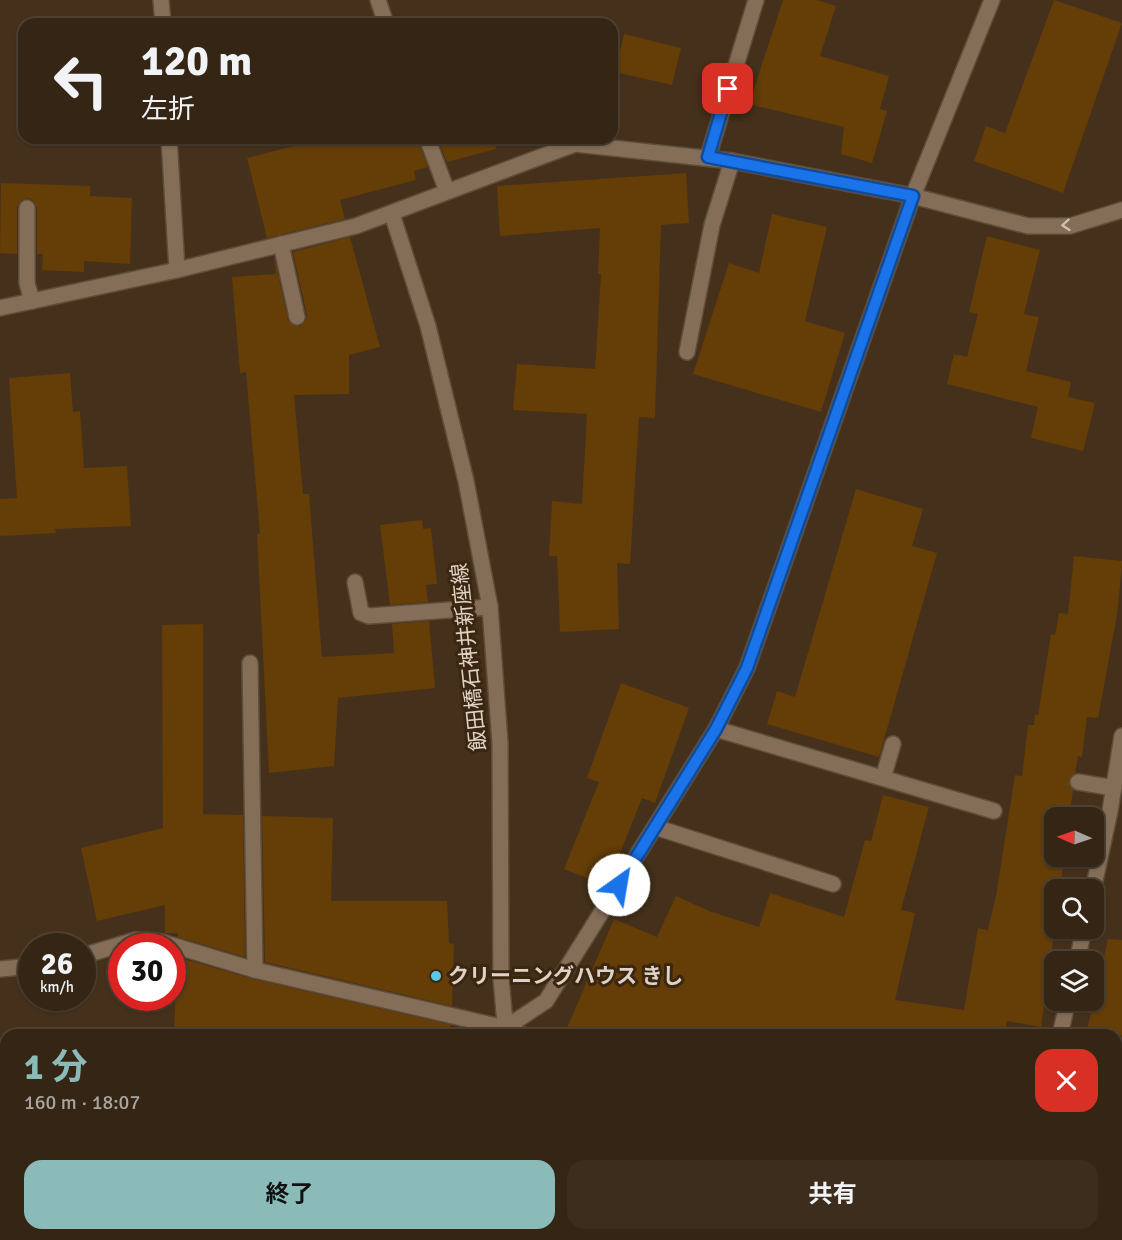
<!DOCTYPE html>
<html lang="ja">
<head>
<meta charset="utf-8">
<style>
  :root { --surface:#342514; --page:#3c2d1d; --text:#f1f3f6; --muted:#a9a5a0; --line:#4e4234; --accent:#8bbbb9 }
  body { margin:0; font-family:Signika,"Noto Sans JP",sans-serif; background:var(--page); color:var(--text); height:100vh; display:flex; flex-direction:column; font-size:22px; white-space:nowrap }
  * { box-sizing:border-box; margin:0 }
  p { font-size:20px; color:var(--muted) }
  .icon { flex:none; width:33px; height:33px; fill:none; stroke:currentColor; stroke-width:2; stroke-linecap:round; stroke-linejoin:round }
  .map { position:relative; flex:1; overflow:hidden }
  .details { position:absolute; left:0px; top:1029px; width:1122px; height:212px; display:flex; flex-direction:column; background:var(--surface); border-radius:18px 18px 0 0; box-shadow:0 2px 4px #0004,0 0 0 2px var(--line) }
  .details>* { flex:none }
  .hud { position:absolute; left:18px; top:18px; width:600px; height:126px; border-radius:18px; box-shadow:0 2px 4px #0004,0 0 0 2px var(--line); background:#342514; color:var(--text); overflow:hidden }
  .needle { width:39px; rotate:272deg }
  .buttons { position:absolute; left:1044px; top:807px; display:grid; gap:12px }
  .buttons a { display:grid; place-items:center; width:60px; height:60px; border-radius:12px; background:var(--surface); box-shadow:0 2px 4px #0004,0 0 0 2px var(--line); font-size:30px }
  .speed { position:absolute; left:18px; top:933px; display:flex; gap:12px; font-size:30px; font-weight:700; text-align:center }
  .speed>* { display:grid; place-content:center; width:78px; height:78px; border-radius:50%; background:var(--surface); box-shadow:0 2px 4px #0004,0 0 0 2px var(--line); line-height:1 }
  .speed small { font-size:15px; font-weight:400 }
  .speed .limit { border:9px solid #d22; background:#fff; color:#111 }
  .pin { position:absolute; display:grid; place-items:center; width:51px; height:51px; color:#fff; margin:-26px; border-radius:12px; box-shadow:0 3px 9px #0006 }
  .me { position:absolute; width:66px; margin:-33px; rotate:32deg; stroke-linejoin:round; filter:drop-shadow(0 0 4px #0008) }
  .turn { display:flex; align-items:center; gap:21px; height:126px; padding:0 24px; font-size:27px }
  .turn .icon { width:78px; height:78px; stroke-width:2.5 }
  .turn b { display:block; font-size:42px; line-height:51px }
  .round { display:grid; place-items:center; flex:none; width:63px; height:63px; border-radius:18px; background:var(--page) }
  .head { display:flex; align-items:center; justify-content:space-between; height:102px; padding:0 24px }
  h1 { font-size:36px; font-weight:700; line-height:45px; color:var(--accent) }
  .action { display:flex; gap:12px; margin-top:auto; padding:12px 24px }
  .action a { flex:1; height:69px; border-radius:18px; background:var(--accent); color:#111; font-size:24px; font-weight:700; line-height:69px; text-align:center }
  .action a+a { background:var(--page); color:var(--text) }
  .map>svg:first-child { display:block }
  .building { fill:#643d07 }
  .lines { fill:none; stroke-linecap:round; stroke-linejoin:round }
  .lane-casing { stroke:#5d4d3a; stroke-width:18 }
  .street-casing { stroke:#5d4d3a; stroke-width:18 }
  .primary-casing { stroke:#5d4d3a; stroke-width:18 }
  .lane { stroke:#856e57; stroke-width:15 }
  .street { stroke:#856e57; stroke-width:15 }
  .primary { stroke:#ac8150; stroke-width:15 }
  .oneway { stroke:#cdbeb0 }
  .route-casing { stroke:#114b97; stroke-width:15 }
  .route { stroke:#1a73e8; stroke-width:10 }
  .poi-dot { fill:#59c8e5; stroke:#3b2711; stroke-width:2 }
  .labels { text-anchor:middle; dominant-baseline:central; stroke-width:6; stroke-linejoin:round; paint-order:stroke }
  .street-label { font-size:21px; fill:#dfd2c6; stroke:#3b2711 }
  .poi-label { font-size:21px; font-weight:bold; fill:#dfd2c6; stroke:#3b2711; text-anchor:start }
</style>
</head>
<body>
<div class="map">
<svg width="1122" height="1240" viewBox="0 0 1122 1240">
  <rect width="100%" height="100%" fill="#45311b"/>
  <g class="building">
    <polygon points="783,0 817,0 836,6 820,56 889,76 880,109 887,111 872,163 841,154 844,127 749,104"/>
    <polygon points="1054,0 1122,23 1063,193 974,161 986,126 1005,133"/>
    <polygon points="624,34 681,48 672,85 615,72"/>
    <polygon points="324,138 417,138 428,167 414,171 416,180 340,200 345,219 267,238 247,158"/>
    <polygon points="437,138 494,138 496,149 447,162"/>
    <polygon points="686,173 689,223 661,225 655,418 639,417 630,564 617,563 619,629 560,632 557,556 549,556 552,501 582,504 587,414 513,410 517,364 595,369 601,274 598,274 600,228 500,236 497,186"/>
    <polygon points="1,183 90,186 90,196 132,198 130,264 84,261 84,272 42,270 43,254 37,254 37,207 32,200 28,198 22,200 17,207 17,254 0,253"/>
    <polygon points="772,214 827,227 805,321 845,333 821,412 693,374 729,263 759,273"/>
    <polygon points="987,236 1040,250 1024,314 1039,317 1026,371 1071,382 1068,397 1095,403 1083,451 1031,438 1038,407 947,384 954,354 967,357 978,314 969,312"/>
    <polygon points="350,237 380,347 349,355 349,394 294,395 303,494 309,494 322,657 394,653 392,624 429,621 435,688 338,698 334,766 269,773 257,534 260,534 246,372 240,373 232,277 276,274 274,256 288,320 294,326 300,326 306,320 307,315 293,252"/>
    <polygon points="70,373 73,412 80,411 84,468 127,466 131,526 55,529 56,533 0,536 0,499 17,498 9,378"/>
    <polygon points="856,489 923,509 912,546 937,553 879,757 767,724 777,691 795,697"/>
    <polygon points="422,520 423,529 431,528 437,584 426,585 428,602 390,605 380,525"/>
    <polygon points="1074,556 1122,561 1122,565 1117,615 1098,718 1087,717 1082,757 1078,756 1075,773 1069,780 1073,790 1069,818 1054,818 1054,856 1064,856 1060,890 1054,890 1055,928 1041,1027 1007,1021 1005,1035 564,1035 614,919 657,937 676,896 709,911 759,927 770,893 844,917 865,840 871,841 883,795 929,807 901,910 915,913 895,1000 964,1010 978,928 988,930 996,896 1015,775 1022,776 1028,725 1034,725 1035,715 1038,715 1051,634 1055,635 1059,613 1068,614"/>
    <polygon points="203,624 203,814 243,815 245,957 178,937 178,933 165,933 165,905 97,921 81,848 163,828 162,625"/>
    <polygon points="621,683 689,708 655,803 642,798 607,886 564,869 599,782 587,778"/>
    <polygon points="262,816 333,818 331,901 447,901 449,943 454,944 452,1006 265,962"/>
    <polygon points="1108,939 1122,940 1122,1035 1086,1035"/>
    <polygon points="177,957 253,979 451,1025 450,1035 174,1035"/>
  </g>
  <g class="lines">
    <defs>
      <g id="lane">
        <polyline points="161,0 163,24"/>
        <polyline points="169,138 177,270"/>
        <polyline points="708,157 756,0"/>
        <polyline points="27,208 27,283 32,301"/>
        <polyline points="281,244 297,317"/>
        <polyline points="687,352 712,225 732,161"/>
        <polyline points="355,582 361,613 369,616 490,607"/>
        <polyline points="250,663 255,970"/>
        <polyline points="716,729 994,811"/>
        <polyline points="883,778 893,744"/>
        <polyline points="1078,782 1114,788"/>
        <polyline points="655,827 833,884"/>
        <polyline points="1093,890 1110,811 1122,736"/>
        <polyline points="82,956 136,940 162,942 255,970 505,1028"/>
        <polyline points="1077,962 1084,928"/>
        <polyline points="0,969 32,966"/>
        <polyline points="1060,1035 1068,1000"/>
      </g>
      <g id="street">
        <polyline points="378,0 386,24"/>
        <polyline points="427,138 447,191"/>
        <polyline points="392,214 428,326 466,481 490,607 500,743 501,978 506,1035"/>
        <polyline points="0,308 177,270 356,226 575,144 732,161 913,196 1028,226 1070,226 1122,210"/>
        <polyline points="505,1028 546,1001 716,729 747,668 913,196 992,0"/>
        <polyline points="505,1028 523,1035"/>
        <polyline points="912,1234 913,1240"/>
        <polyline points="502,1240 502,1234"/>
      </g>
      <g id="primary">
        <polyline points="1116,1059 1122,1056"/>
        <polyline points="925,1240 928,1234"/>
      </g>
    </defs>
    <use href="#lane" class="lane-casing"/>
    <use href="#street" class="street-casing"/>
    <use href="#primary" class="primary-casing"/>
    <use href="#lane" class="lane"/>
    <use href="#street" class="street"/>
    <use href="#primary" class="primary"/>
  </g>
  <defs><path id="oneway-chevron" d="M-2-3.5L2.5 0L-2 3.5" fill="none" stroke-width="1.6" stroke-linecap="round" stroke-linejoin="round" transform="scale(1.5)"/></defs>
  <use class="oneway" href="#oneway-chevron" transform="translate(1066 225) rotate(175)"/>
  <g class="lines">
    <defs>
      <polyline id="route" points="619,885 716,729 747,668 913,196 708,157 728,89"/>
    </defs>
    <use href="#route" class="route-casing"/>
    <use href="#route" class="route"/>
  </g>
  <circle class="poi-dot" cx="436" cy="976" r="6"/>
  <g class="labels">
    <g class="street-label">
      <text transform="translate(469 657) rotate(-96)">飯田橋石神井新座線</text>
    </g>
    <g class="poi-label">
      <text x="448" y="976">クリーニングハウス きし</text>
    </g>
  </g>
</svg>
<div class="buttons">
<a><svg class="needle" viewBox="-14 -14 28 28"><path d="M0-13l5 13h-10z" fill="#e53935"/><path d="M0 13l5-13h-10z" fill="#a9a5a0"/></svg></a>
<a><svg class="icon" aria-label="search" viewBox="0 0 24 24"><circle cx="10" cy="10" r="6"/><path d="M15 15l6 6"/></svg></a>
<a><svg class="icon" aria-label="layers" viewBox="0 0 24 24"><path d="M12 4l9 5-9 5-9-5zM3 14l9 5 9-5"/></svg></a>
</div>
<div class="speed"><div>26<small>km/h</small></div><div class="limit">30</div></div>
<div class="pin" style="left:728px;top:89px;background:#d93025"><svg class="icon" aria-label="arrive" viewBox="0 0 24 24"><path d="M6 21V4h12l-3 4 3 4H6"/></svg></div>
<svg class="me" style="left:619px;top:885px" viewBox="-20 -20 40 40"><circle r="19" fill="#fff"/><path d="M0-13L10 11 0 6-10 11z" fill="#1a73e8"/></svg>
<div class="hud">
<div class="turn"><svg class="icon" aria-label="left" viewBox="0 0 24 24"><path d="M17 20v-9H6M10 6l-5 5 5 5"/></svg><div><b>120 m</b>左折</div></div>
</div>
<section class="details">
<div class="head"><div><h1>1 分</h1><p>160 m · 18:07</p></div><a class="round" style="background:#d93025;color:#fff"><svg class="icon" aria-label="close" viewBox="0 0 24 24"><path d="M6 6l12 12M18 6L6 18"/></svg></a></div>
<div class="action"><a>終了</a><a>共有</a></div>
</section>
</div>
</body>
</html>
